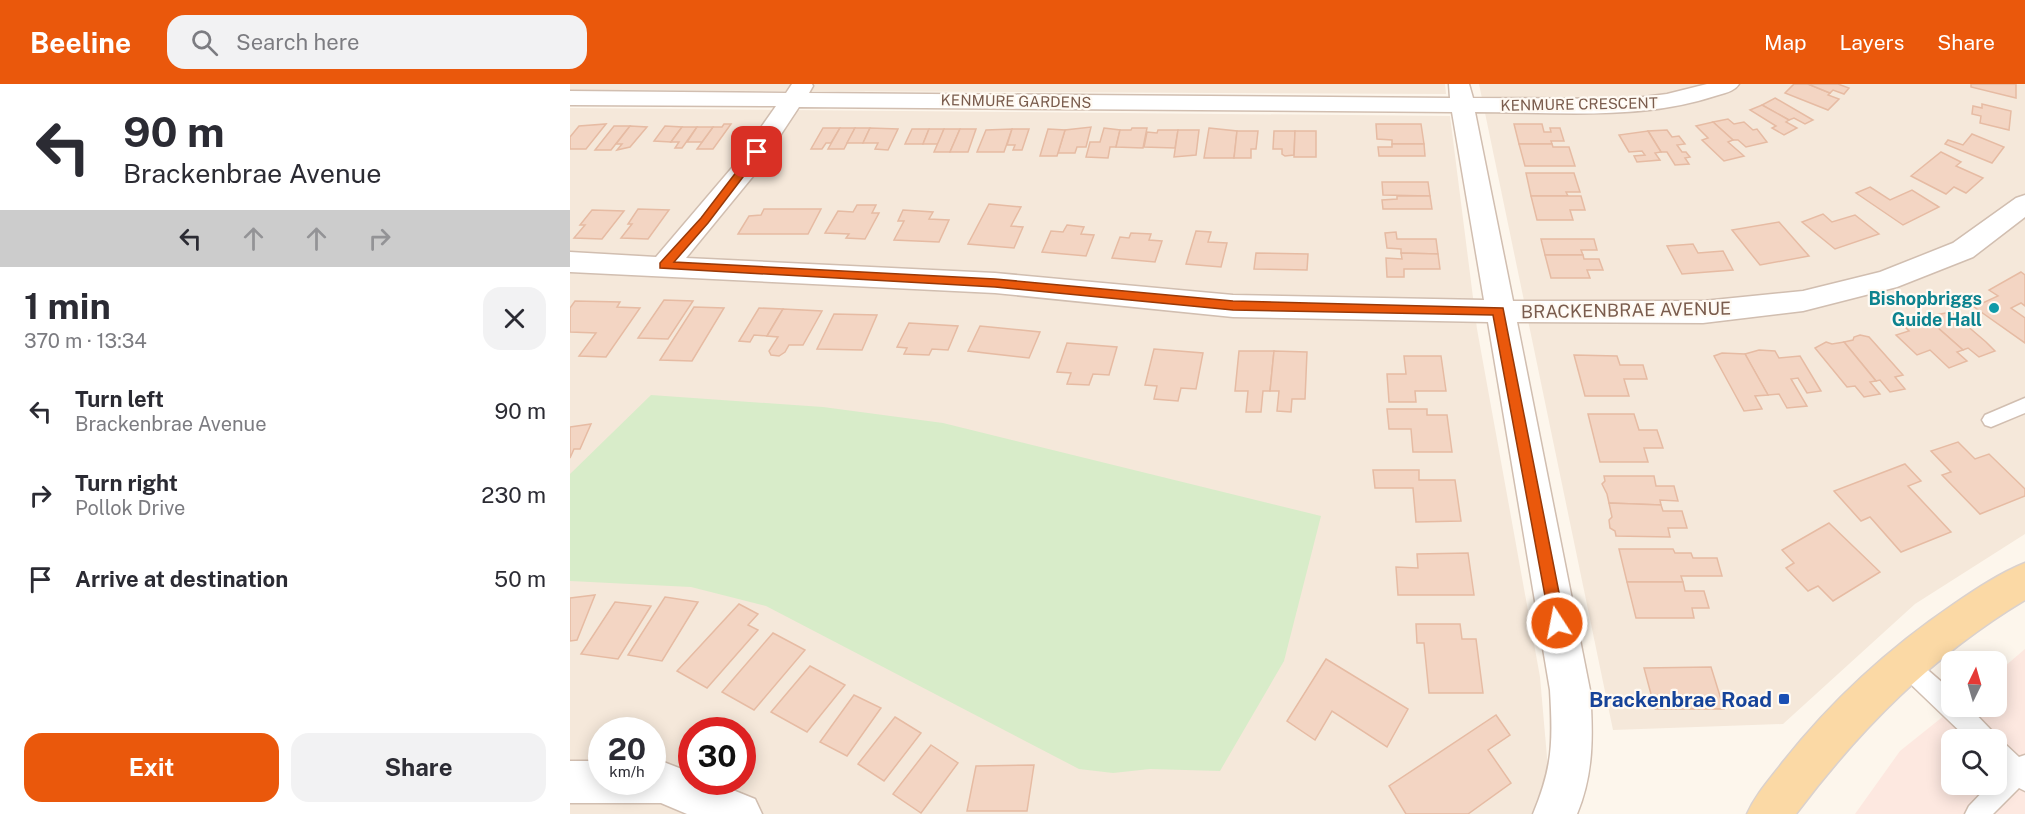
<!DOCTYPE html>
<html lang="en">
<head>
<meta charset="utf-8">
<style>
  :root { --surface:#fff; --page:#f2f2f3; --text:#2b2b33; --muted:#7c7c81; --accent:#ea580c }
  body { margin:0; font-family:"Public Sans",sans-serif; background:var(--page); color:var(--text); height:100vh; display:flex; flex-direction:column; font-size:22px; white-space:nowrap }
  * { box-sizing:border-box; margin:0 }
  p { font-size:20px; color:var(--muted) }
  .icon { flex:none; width:33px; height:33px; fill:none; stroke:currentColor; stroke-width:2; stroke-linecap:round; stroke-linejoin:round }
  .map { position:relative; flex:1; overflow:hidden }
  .panel { display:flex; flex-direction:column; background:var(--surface); width:570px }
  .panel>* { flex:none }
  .hud { background:#fff; color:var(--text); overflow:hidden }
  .needle { width:39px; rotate:5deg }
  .controls { position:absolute; left:1371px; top:567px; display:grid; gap:12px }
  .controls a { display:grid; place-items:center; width:66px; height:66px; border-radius:12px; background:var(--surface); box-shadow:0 3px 15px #0003; font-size:30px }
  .speed { position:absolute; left:18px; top:633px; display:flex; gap:12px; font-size:30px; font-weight:700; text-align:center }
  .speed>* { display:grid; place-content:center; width:78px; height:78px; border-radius:50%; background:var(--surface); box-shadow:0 3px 15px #0003; line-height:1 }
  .speed small { font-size:15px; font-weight:400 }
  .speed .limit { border:9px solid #d22; background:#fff; color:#111 }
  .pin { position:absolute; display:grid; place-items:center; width:51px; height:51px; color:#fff; margin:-26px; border-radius:12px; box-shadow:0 3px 9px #0006 }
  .me { position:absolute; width:66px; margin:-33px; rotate:349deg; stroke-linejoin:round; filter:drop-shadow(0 0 4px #0008) }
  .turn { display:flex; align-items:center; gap:21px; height:126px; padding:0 24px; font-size:27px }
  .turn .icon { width:78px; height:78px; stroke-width:2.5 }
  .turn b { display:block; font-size:42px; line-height:51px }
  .lanes { display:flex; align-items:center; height:57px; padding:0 24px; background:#0003; justify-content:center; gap:30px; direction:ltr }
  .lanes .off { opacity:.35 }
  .round { display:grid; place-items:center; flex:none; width:63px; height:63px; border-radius:18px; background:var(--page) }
  .summary { display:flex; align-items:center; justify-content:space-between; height:102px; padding:0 24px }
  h1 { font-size:36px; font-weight:700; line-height:45px }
  .button { display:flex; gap:12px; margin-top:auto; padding:12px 24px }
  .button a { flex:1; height:69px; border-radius:18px; background:var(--accent); color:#fff; font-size:24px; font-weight:700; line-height:69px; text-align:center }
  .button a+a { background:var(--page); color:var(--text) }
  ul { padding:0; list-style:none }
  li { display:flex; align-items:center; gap:18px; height:84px; padding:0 24px }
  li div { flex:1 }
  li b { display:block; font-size:22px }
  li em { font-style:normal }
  header { display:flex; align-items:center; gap:36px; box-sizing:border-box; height:84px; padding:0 30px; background:var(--accent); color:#fff }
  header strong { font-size:28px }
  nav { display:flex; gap:33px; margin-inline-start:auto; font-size:21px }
  .search { width:420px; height:54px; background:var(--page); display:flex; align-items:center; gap:15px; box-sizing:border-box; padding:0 21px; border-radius:18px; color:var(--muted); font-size:22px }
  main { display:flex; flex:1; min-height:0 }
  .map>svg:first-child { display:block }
  .residential { fill:#f5e8da; fill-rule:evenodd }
  .commercial { fill:#fde8e0; fill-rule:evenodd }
  .green { fill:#d8ecc9 }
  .building { fill:#f3d5c3; stroke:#e6bba3; stroke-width:1.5 }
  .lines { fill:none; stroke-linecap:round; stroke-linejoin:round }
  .service-casing { stroke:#d1beb0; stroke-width:3 }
  .minor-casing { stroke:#d1beb0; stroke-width:3 }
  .primary-casing { stroke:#dad1cd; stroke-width:3 }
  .service { fill:#fff; fill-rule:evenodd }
  .minor { fill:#fff; fill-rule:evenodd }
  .primary { fill:#fbd9a5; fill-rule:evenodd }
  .route { fill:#ea580c; stroke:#983908; stroke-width:1.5 }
  .culture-dot { fill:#0f9aa8; stroke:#fffaf3; stroke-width:2 }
  .transit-dot { fill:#1a4fb4; stroke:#fffaf3; stroke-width:2 }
  .labels { text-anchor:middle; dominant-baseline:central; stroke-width:4.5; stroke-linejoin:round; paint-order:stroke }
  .far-street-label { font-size:15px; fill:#7a5c4d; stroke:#fffaf3 }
  .culture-label { font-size:18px; font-weight:bold; fill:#0d838f; stroke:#fffaf3; text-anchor:end }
  .street-label { font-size:18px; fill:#7a5c4d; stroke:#fffaf3 }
  .near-transit-label { font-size:21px; font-weight:bold; fill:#164399; stroke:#fffaf3; text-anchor:end }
</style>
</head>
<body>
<header>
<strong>Beeline</strong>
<div class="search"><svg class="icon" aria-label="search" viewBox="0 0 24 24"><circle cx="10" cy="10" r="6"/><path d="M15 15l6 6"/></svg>Search here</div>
<nav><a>Map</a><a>Layers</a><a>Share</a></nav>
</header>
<main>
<section class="panel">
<div class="hud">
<div class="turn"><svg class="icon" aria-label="left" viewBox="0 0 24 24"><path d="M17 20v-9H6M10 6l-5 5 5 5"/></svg><div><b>90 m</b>Brackenbrae Avenue</div></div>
<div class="lanes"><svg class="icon" aria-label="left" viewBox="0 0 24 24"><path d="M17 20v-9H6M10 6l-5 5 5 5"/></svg><svg class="icon off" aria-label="ahead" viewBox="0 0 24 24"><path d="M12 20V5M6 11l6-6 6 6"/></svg><svg class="icon off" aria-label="ahead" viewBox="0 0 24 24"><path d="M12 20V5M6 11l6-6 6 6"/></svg><svg class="icon off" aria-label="right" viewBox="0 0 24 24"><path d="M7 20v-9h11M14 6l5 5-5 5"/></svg></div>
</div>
<div class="summary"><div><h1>1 min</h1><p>370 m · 13:34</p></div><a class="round"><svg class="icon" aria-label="close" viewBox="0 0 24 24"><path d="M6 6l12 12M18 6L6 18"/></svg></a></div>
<ul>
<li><svg class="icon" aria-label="left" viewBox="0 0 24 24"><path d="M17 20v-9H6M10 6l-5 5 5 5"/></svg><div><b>Turn left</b><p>Brackenbrae Avenue</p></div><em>90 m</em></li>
<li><svg class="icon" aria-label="right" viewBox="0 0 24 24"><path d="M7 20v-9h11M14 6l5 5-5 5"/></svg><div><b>Turn right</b><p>Pollok Drive</p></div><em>230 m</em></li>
<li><svg class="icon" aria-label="arrive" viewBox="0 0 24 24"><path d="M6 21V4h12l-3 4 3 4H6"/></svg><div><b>Arrive at destination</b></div><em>50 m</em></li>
</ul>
<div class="button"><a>Exit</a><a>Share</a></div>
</section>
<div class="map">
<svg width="1455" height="730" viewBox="0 0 1455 730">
  <rect width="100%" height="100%" fill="#fdf6ec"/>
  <g class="residential">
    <polygon points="0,0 875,0 876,10 0,6"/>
    <polygon points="909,0 1455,0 1455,450 1345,520 1213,640 1043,646"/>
    <path d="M 0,24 L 880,32 L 907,245 L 970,593 L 982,730 L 0,730 ZM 32,646 L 82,646 L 82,698 L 32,698 ZM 122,646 L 172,646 L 172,698 L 122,698 Z"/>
  </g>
  <path class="commercial" d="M 1455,565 L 1455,730 L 1285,730 L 1330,667 L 1385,623 L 1426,622 L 1427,589 ZM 1382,656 L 1426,656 L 1426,700 L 1382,700 Z"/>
  <polygon class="green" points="81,311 253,323 373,339 751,432 714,577 650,687 580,685 543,689 509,685 196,522 121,503 0,497 0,390"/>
  <g class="building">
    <polygon points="1224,0 1238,0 1260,9 1258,11 1269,15 1258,26 1215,9"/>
    <polygon points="1238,0 1268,0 1279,4 1274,10 1263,6 1260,9"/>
    <polygon points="1401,0 1446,0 1446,14 1401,3"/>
    <polygon points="1205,14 1243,36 1235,40 1224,34 1219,36 1192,21"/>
    <polygon points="1412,20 1441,27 1439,46 1410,39 1411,32 1402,30 1403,22 1412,24"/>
    <polygon points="1192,21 1219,36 1216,38 1227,44 1214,51 1202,44 1206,42 1180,26"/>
    <polygon points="1158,35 1164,40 1174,38 1183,46 1187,45 1197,58 1176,63 1168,56 1163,56 1143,38"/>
    <polygon points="1143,38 1163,56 1158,58 1174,72 1154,77 1132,56 1138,54 1126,42"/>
    <polygon points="36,40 16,65 0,65 0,53 9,42"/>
    <polygon points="154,40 161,40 143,65 127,65 143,43 152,43"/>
    <polygon points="806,40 851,40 854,60 822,60 822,56 807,55"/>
    <polygon points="944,40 972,40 974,48 981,48 980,44 990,44 994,57 981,57 982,60 949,60"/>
    <polygon points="44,42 60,42 41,66 25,66"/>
    <polygon points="60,42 77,43 60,63 47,66 52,60 46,60"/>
    <polygon points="95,42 112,43 101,58 84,57"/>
    <polygon points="112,43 127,43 112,64 105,64 109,58 101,58"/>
    <polygon points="127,43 143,43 132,58 117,58"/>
    <polygon points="521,43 516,63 507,63 505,69 488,69 495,46"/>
    <polygon points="253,44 270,44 261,59 256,59 252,65 241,65"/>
    <polygon points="270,44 285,44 274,65 258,65"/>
    <polygon points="285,44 300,44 293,59 277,59"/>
    <polygon points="300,44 328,45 318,66 305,65 308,59 293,59"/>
    <polygon points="534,44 550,46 546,63 540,63 538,74 516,73 520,58 530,58"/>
    <polygon points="562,44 577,44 573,64 546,63 550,46 561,46"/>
    <polygon points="639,44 667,47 664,74 634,74"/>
    <polygon points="342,45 359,45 353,60 335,60"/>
    <polygon points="359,45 374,45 368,60 353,60"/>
    <polygon points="374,45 390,45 380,68 364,68"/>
    <polygon points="390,45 406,45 398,68 380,68"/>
    <polygon points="442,45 434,68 407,68 416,46"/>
    <polygon points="442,45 459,45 452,66 443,66 445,61 437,61"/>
    <polygon points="478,45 495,46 487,72 470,72"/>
    <polygon points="588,46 608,46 605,64 574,63 577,48 587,49"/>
    <polygon points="608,46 629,46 626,71 604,73"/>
    <polygon points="1097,46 1102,53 1109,52 1115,60 1107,61 1112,68 1116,68 1120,73 1115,74 1119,80 1105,81 1097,68 1091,68 1078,47"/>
    <polygon points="667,47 688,47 686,65 681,65 681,74 664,74"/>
    <polygon points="704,47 725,47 724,71 715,72 712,70 712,65 703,65"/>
    <polygon points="725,47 746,47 746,73 724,73"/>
    <polygon points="1078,47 1091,68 1085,69 1090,76 1067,78 1064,72 1075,71 1072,67 1059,68 1049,51"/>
    <polygon points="1402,50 1434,63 1422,79 1375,60 1378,56 1393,61"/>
    <polygon points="822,60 854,60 855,72 809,72 808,63 822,63"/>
    <polygon points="949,60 982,60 983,63 999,63 1005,82 955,82"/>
    <polygon points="1371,68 1391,78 1386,82 1413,94 1396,109 1384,103 1376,110 1341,92"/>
    <polygon points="956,89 1004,89 1010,108 996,108 998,112 961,112"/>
    <polygon points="812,98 858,98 860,112 813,111"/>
    <polygon points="1300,103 1320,116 1342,106 1369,123 1333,141 1286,109"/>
    <polygon points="827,112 860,112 862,125 813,125 812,116 827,115"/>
    <polygon points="961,112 1011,112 1015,126 1000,126 1003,136 967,136"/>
    <polygon points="419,120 451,123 441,142 453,143 444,164 398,160"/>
    <polygon points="287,121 306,121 302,129 309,129 295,155 276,154 279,150 255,149 268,127 283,128"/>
    <polygon points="68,125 99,126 78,155 51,154 62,140 58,140"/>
    <polygon points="194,125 251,125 238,150 168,150 179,132 191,131"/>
    <polygon points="22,126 54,127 32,155 4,154 15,141 10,141"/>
    <polygon points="333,126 363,128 359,135 379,136 369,158 324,156 334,137 328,137"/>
    <polygon points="1253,130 1262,138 1285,131 1309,150 1265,165 1232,138"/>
    <polygon points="1209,138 1239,172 1190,181 1162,146"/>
    <polygon points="497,141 514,143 511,150 524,151 516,172 472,168 481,147 493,148"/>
    <polygon points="626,147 641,148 638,158 657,159 651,183 616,180"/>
    <polygon points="826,148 827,155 866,155 868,170 831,169 831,165 817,164 815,149"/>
    <polygon points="561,149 581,150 579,156 592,157 585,178 542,174 550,153 559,154"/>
    <polygon points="971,155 1024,155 1027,166 1011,166 1013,171 975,171"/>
    <polygon points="1123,160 1128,169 1153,167 1163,186 1112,190 1097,162"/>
    <polygon points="686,169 738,170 737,186 684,185"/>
    <polygon points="831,169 868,170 870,185 834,185 834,193 817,193 816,174 832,175"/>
    <polygon points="975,171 1013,171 1014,175 1029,175 1033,186 1017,186 1020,194 981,194"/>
    <polygon points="1451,188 1455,191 1455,222 1451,219 1441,224 1455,234 1455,259 1404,223 1428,212 1419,206"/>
    <polygon points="94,216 123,217 98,255 68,254"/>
    <polygon points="5,217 50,218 47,223 70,224 36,273 9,272 26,249 0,248 0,224"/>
    <polygon points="124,223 154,224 122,277 90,276"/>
    <polygon points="189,224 213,225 197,252 184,251 180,258 169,257"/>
    <polygon points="213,225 252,227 233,261 219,261 215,268 209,272 201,271 199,267 208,253 197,252"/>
    <polygon points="1381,228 1416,258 1425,267 1409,273 1398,264 1393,266 1359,236 1360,232"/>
    <polygon points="264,230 307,231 292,266 247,265"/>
    <polygon points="1353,235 1359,236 1393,266 1387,268 1397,277 1379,284 1360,266 1347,271 1326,251 1339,247 1336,244"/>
    <polygon points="339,239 388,242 378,266 362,265 359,271 334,270 337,264 327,263"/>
    <polygon points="410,242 470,248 459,274 398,267"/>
    <polygon points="1290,251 1299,253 1333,291 1325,293 1335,305 1320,308 1310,296 1306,297 1274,258 1283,256 1284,253"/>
    <polygon points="1256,258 1262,260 1274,258 1306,297 1300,298 1310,310 1294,313 1285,302 1277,303 1245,264"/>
    <polygon points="497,259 547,263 539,291 523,290 519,301 497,300 501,289 487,288"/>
    <polygon points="584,265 633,269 626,305 611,304 608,317 584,315 587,302 575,301"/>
    <polygon points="1189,266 1205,267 1209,274 1230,272 1251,307 1237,309 1228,294 1221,295 1237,322 1217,324 1209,310 1198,311 1175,270"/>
    <polygon points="669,267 704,267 700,307 693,307 691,328 676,328 678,307 665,307"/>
    <polygon points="704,267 737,268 735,315 722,315 721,328 707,327 709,307 700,307"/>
    <polygon points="1152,269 1175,270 1198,311 1185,312 1192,325 1174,327 1144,272"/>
    <polygon points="1004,271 1047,272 1050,281 1073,281 1077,295 1054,295 1059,312 1015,312"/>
    <polygon points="834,272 871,272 876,307 845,307 846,318 819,318 817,290 836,290"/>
    <polygon points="817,325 857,325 857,331 877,331 882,368 843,368 841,345 819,345"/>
    <polygon points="1018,330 1064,330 1069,346 1087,346 1093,364 1074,364 1078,378 1030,378"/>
    <polygon points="21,340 10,365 4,365 0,374 0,343"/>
    <polygon points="1388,358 1405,375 1419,370 1455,405 1455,412 1410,430 1372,391 1381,388 1361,367"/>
    <polygon points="1335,380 1351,397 1338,402 1381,448 1331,468 1300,433 1291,437 1264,407"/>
    <polygon points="803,386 849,386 849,396 885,396 891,437 846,438 843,404 805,404"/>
    <polygon points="1034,392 1084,392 1086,402 1104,402 1108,417 1090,416 1091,421 1039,419 1037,410 1032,400 1035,397"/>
    <polygon points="1039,419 1091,421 1093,427 1112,427 1117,444 1098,444 1100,453 1046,452 1045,447 1040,444 1039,436 1042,433"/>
    <polygon points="1259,439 1310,488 1263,517 1248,502 1238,507 1216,484 1224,479 1212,466"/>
    <polygon points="1049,465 1103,465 1105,469 1121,469 1123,474 1147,474 1152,492 1111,492 1113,498 1057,498"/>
    <polygon points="898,469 904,511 828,511 826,483 848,484 847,470"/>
    <polygon points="1057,498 1113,498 1115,507 1134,507 1139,524 1122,524 1124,534 1066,534"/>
    <polygon points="25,511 7,556 0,557 0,514"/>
    <polygon points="95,513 128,518 92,577 58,571"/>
    <polygon points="45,518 81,522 48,575 11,570"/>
    <polygon points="169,520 188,530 178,541 188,546 137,604 107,587"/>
    <polygon points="846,540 890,540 892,555 906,555 913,609 859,609 854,559 847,559"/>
    <polygon points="203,549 235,566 184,626 152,608"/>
    <polygon points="756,575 838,625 817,663 762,627 745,656 717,637"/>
    <polygon points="240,582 275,601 237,648 201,628"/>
    <polygon points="1141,583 1154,625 1085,625 1074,584"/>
    <polygon points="284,611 311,624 277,672 250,658"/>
    <polygon points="926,631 940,651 918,666 941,699 898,730 836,730 819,702"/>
    <polygon points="325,633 351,649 314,697 288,680"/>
    <polygon points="361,661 388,679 351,729 323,710"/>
    <polygon points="464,681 457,727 397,727 406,682"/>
  </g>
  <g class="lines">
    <defs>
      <g id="service">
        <polygon points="1455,314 1455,329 1421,343 1415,341 1412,336 1415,331"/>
        <polygon points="1336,571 1344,574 1382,607 1382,622 1398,622 1423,648 1426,656 1399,656 1328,588 1325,581 1328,574"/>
        <polygon points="1426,656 1434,659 1449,673 1455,671 1455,707 1449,704 1423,730 1395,730 1399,722 1420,700 1426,700 1426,693 1432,688 1426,683"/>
      </g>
      <g id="minor">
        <path d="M 222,0 L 242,0 L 243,2 L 239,9 L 880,14 L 879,0 L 899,0 L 903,14 L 1058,15 L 1097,10 L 1137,0 L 1169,0 C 1164,8 1154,9 1145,12 C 1068,37 985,28 905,28 L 943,217 L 1133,217 L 1233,207 L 1310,188 L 1383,159 L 1446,114 L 1455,111 L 1455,133 L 1403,173 L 1327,203 L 1233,227 L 1133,239 L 947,238 L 1020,606 C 1023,650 1024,689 1007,730 L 963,730 C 983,682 983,657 980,606 L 918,238 L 663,233 L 425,209 L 0,188 L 0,168 L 86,173 L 166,79 L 206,22 L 0,21 L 0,7 L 216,9 ZM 229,23 L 882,28 L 914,216 L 663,211 L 425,189 L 116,174 L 184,91 Z"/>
        <polygon points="0,677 32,677 32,698 82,698 82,677 91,677 122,689 122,698 143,698 185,715 192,730 117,730 91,719 0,719"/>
      </g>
      <path id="primary" d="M 1455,479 L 1455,516 C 1363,571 1290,645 1226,730 L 1177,730 C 1186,710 1200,695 1213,678 C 1262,616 1319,564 1384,520 C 1406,505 1430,489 1455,479 Z"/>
    </defs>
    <use href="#service" class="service-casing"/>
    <use href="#minor" class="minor-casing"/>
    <use href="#primary" class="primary-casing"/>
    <use href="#service" class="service"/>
    <use href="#minor" class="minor"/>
    <use href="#primary" class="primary"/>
  </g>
  <polygon class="route" points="184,65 192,68 138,139 104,178 425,195 663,217 933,224 995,539 993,545 987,547 982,545 980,539 923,231 663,226 425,203 90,184 90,179 131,134"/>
  <circle class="culture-dot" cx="1424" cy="224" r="6"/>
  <rect class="transit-dot" x="1208" y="609" width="12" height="12" rx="3"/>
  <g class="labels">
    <g class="far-street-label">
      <text transform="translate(446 17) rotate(1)">KENMURE GARDENS</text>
      <text transform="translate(1009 20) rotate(-1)">KENMURE CRESCENT</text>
    </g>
    <g class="culture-label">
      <text x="1412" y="214">Bishopbriggs<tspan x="1412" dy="21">Guide Hall</tspan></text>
    </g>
    <g class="street-label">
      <text transform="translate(1056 226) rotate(-1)">BRACKENBRAE AVENUE</text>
    </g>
    <g class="near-transit-label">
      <text x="1202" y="615">Brackenbrae Road</text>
    </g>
  </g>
</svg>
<div class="controls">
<a><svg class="needle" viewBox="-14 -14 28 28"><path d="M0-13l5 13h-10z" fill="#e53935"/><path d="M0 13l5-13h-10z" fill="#7c7c81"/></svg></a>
<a><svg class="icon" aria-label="search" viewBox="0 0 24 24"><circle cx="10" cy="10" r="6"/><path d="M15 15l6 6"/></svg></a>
</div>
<div class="speed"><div>20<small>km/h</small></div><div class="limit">30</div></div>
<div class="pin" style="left:187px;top:68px;background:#d93025"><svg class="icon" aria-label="arrive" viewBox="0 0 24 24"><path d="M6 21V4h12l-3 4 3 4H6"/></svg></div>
<svg class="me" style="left:987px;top:539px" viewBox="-20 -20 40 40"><circle r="17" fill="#ea580c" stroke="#fff" stroke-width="3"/><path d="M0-11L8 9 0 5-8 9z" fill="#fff"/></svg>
</div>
</main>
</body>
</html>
